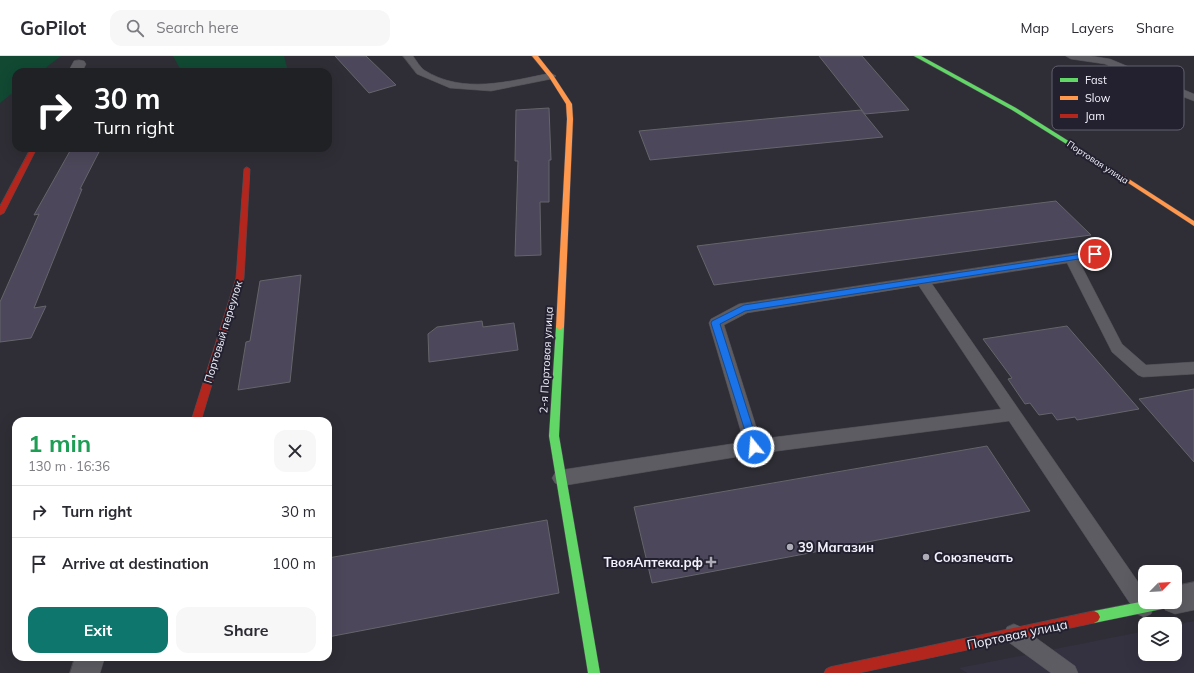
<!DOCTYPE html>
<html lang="en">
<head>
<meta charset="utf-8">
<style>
  :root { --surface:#fff; --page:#f7f7f7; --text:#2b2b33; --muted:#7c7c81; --line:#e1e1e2; --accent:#0f766e }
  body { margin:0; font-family:Mulish,sans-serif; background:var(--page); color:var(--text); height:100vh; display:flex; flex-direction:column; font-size:15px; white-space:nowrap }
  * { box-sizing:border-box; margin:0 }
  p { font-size:13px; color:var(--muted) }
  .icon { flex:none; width:22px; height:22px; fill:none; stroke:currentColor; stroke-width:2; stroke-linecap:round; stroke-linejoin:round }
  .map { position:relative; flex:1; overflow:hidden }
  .details { position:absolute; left:12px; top:361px; width:320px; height:244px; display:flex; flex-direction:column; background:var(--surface); border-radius:12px; box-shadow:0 4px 16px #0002 }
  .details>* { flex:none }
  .banner { position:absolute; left:12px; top:12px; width:320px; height:84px; border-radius:12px; box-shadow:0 4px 16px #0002; background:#202124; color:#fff; overflow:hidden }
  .needle { width:26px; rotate:66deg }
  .tools { position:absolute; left:1138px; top:509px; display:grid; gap:8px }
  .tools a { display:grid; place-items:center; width:44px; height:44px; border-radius:8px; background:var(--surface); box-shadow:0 4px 16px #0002; font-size:20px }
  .pin { position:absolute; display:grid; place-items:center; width:34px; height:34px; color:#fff; margin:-17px; border:2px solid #fff; border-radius:50%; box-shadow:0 1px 4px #0007 }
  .me { position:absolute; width:44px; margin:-22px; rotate:343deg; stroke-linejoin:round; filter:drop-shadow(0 0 3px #0008) }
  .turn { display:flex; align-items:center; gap:14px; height:84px; padding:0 16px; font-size:18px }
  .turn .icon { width:52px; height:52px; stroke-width:2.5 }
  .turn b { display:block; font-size:28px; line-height:34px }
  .round { display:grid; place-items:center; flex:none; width:42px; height:42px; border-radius:12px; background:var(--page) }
  .summary { display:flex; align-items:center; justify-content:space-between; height:68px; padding:0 16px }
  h1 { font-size:24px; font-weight:700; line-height:30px; color:#1e9e55 }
  .cta { display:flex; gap:8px; margin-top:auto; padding:8px 16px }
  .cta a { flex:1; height:46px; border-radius:12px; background:var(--accent); color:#fff; font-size:16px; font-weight:700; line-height:46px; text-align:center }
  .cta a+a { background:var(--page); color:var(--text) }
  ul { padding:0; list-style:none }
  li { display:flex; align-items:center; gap:12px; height:52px; padding:0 16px; border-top:1px solid var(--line) }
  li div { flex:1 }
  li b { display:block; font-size:15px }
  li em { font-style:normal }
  header { display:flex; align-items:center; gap:24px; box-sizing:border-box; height:56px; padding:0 20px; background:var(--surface); border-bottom:1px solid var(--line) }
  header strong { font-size:19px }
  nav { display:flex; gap:22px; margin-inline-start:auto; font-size:14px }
  .search { width:280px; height:36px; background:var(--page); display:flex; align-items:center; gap:10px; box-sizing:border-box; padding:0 14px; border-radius:12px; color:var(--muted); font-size:15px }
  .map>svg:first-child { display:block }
  .commercial { fill:#343141 }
  .green { fill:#114933 }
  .building { fill:#4c475a; stroke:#65656b }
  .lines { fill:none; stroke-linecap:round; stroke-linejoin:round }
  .lane-casing { stroke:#4c4b52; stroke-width:1 }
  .street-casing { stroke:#4c4b52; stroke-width:1 }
  .fast-casing { stroke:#4c4b52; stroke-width:1 }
  .slow-casing { stroke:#4c4b52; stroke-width:1 }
  .jam-casing { stroke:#4c4b52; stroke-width:1 }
  .lane { fill:#5d5c62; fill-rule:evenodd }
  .street { fill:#5d5c62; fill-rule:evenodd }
  .fast { fill:#63d668; fill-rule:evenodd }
  .slow { fill:#ff974d; fill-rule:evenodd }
  .jam { fill:#b3261e; fill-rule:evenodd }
  .route { fill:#1a73e8; stroke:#114b97 }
  .poi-dot { fill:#aeadb7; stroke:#23212f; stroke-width:1.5 }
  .labels { text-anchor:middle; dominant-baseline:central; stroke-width:4; stroke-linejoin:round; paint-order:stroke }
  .far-street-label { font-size:9px; fill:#f3f2fc; stroke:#23212f }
  .street-label { font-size:11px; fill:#f3f2fc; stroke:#23212f }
  .near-poi-label { font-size:13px; font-weight:bold; fill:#f3f2fc; stroke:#23212f; text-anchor:start }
  .near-street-label { font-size:13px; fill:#f3f2fc; stroke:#23212f }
  .key { fill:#23212f; stroke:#61606c; stroke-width:1 }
  .key-label { font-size:11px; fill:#f3f2fc }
</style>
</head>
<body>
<header>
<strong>GoPilot</strong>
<div class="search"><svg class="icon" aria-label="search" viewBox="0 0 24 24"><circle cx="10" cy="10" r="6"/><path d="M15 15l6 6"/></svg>Search here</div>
<nav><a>Map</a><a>Layers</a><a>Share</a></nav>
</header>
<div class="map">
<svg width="1194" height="617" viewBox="0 0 1194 617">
  <rect width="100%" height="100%" fill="#2f2e36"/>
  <polygon class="commercial" points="1194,565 1194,617 967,617 959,612 1145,575 1145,598 1175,598 1175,569"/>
  <g class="green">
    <polygon points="0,0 61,0 40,16 16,16 16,34 0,47"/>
    <polygon points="173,0 284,0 288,16 182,16"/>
  </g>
  <g class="building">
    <polygon points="335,0 366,0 396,29 369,37"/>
    <polygon points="819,0 862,0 909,54 865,58"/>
    <polygon points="549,52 551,104 549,104 549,146 540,146 541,199 515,200 518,105 515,105 516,54"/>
    <polygon points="861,54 883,81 650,104 639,75"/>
    <polygon points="101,92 80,133 82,133 34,252 46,250 31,282 0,286 0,246 39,158 34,159 70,95"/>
    <polygon points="1056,145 1091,179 714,229 697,190"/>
    <polygon points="301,219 290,326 238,334 246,286 250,285 260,225"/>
    <polygon points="482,265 483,271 514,267 518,294 429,306 428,278 437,271"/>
    <polygon points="1067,270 1139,353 1077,364 1075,361 1057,364 1052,357 1039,359 1030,347 1025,348 1008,323 1012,322 983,283"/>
    <polygon points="1194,333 1194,406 1139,343"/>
    <polygon points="987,390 1030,455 652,527 634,451"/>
    <polygon points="547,464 559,537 328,581 328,502"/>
  </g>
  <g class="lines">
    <defs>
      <g id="lane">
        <path d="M 403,0 L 413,0 C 416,4 420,11 424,14 C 463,39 510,25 551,17 L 556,20 L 551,23 L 491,35 L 450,32 L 417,18 Z"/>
        <polygon points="1066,0 1091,0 1110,3 1194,38 1194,45 1163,33 1148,61 1140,61 1139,59 1155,29 1105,8 1071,3"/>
        <path d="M 1095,194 L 1100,195 L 1101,198 L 1100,201 L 1079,205 L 1122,288 L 1146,309 L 1194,306 L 1194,318 L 1143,321 L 1138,319 L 1112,296 L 1067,207 L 932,228 L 1145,536 L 1145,546 L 1152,546 L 1154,551 L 1151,558 L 1144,561 L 1137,558 L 1009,365 L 754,398 L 561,430 L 555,427 L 552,422 L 555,417 L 561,414 L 744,386 L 709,267 L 711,263 L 739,248 ZM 919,230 L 1001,353 L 760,383 L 724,269 L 747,257 Z"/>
        <polygon points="1014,568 1021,571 1075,610 1078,617 1051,617 1007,585 1004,578 1007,571"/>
      </g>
      <g id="street">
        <polygon points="79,4 84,5 86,8 82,16 68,16 74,5"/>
        <polygon points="1194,526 1194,554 1175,558 1165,554 1162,546 1175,546 1175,530"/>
        <polygon points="75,601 105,601 100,617 70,617"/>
      </g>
      <g id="fast">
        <polygon points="914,0 921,0 1016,52 1121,118 1120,119 1116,119 1012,54"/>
        <polygon points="560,268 564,271 559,380 600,617 588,617 549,380 556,271"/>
        <polygon points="1145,545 1145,546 1173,546 1171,550 1167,552 1094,567 1090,565 1088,561 1090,557 1094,555"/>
      </g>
      <g id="slow">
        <polygon points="532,0 538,0 553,19 572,48 573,63 564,271 560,274 556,271 567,63 566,48 549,21"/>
        <polygon points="1118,116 1194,165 1194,170 1116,119 1116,117"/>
      </g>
      <g id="jam">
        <polygon points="31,92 37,92 4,157 0,159 0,150"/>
        <polygon points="247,111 250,113 244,222 201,365 191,365 236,222 244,113"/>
        <polygon points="1094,555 1098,557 1100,561 1098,565 1094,567 859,617 824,617 826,613 830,611"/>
      </g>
    </defs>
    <use href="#lane" class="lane-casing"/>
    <use href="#street" class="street-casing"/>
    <use href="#fast" class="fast-casing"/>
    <use href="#slow" class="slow-casing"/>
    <use href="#jam" class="jam-casing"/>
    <use href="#lane" class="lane"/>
    <use href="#street" class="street"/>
    <use href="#fast" class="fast"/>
    <use href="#slow" class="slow"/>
    <use href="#jam" class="jam"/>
  </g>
  <polygon class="route" points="1095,196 1099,198 1098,200 745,255 720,268 759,391 758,394 754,396 751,394 711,267 712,265 744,249"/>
  <g class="poi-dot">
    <circle cx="790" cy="491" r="4"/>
    <circle cx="926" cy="501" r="4"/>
    <path d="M709 500h4v4h4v4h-4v4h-4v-4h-4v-4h4z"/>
  </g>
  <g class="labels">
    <g class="far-street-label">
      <text transform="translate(1098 106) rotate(33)">Портовая улица</text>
    </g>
    <g class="street-label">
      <text transform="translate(223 276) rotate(-73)">Портовый переулок</text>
      <text transform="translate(546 304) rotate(-87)">2-я Портовая улица</text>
    </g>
    <g class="near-poi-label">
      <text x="798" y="491">39 Магазин</text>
      <text x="934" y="501">Союзпечать</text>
      <text x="703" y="506" text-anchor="end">ТвояАптека.рф</text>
    </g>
    <g class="near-street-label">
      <text transform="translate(1017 578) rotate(-12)">Портовая улица</text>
    </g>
  </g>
  <rect x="1052" y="10" width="132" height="64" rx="6" class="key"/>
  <rect x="1060" y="22" width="18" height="4" fill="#63d668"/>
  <rect x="1060" y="40" width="18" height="4" fill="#ff974d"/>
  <rect x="1060" y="58" width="18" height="4" fill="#b3261e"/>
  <g class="key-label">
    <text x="1085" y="28">Fast</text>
    <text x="1085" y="46">Slow</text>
    <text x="1085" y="64">Jam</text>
  </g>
</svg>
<div class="tools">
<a><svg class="needle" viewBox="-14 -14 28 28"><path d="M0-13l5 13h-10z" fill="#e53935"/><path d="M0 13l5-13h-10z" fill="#7c7c81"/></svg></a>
<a><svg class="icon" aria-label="layers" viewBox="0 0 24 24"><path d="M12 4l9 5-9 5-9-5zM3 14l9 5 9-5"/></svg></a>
</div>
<div class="pin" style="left:1095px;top:198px;background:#d93025"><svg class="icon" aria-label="arrive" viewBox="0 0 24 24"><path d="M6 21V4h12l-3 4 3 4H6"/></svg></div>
<svg class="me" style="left:754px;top:391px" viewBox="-20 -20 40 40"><circle r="17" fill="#1a73e8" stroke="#fff" stroke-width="3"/><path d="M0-11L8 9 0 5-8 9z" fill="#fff"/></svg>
<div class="banner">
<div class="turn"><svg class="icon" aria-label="right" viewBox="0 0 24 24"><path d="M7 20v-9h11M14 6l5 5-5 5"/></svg><div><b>30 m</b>Turn right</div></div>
</div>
<section class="details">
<div class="summary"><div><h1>1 min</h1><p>130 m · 16:36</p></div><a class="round"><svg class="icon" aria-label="close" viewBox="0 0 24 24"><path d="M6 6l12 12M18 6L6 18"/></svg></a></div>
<ul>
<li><svg class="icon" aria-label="right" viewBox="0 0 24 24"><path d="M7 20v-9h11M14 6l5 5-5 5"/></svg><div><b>Turn right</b></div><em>30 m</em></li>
<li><svg class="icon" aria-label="arrive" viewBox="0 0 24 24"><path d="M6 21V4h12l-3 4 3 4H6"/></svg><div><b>Arrive at destination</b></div><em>100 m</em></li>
</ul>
<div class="cta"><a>Exit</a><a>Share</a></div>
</section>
</div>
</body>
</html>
